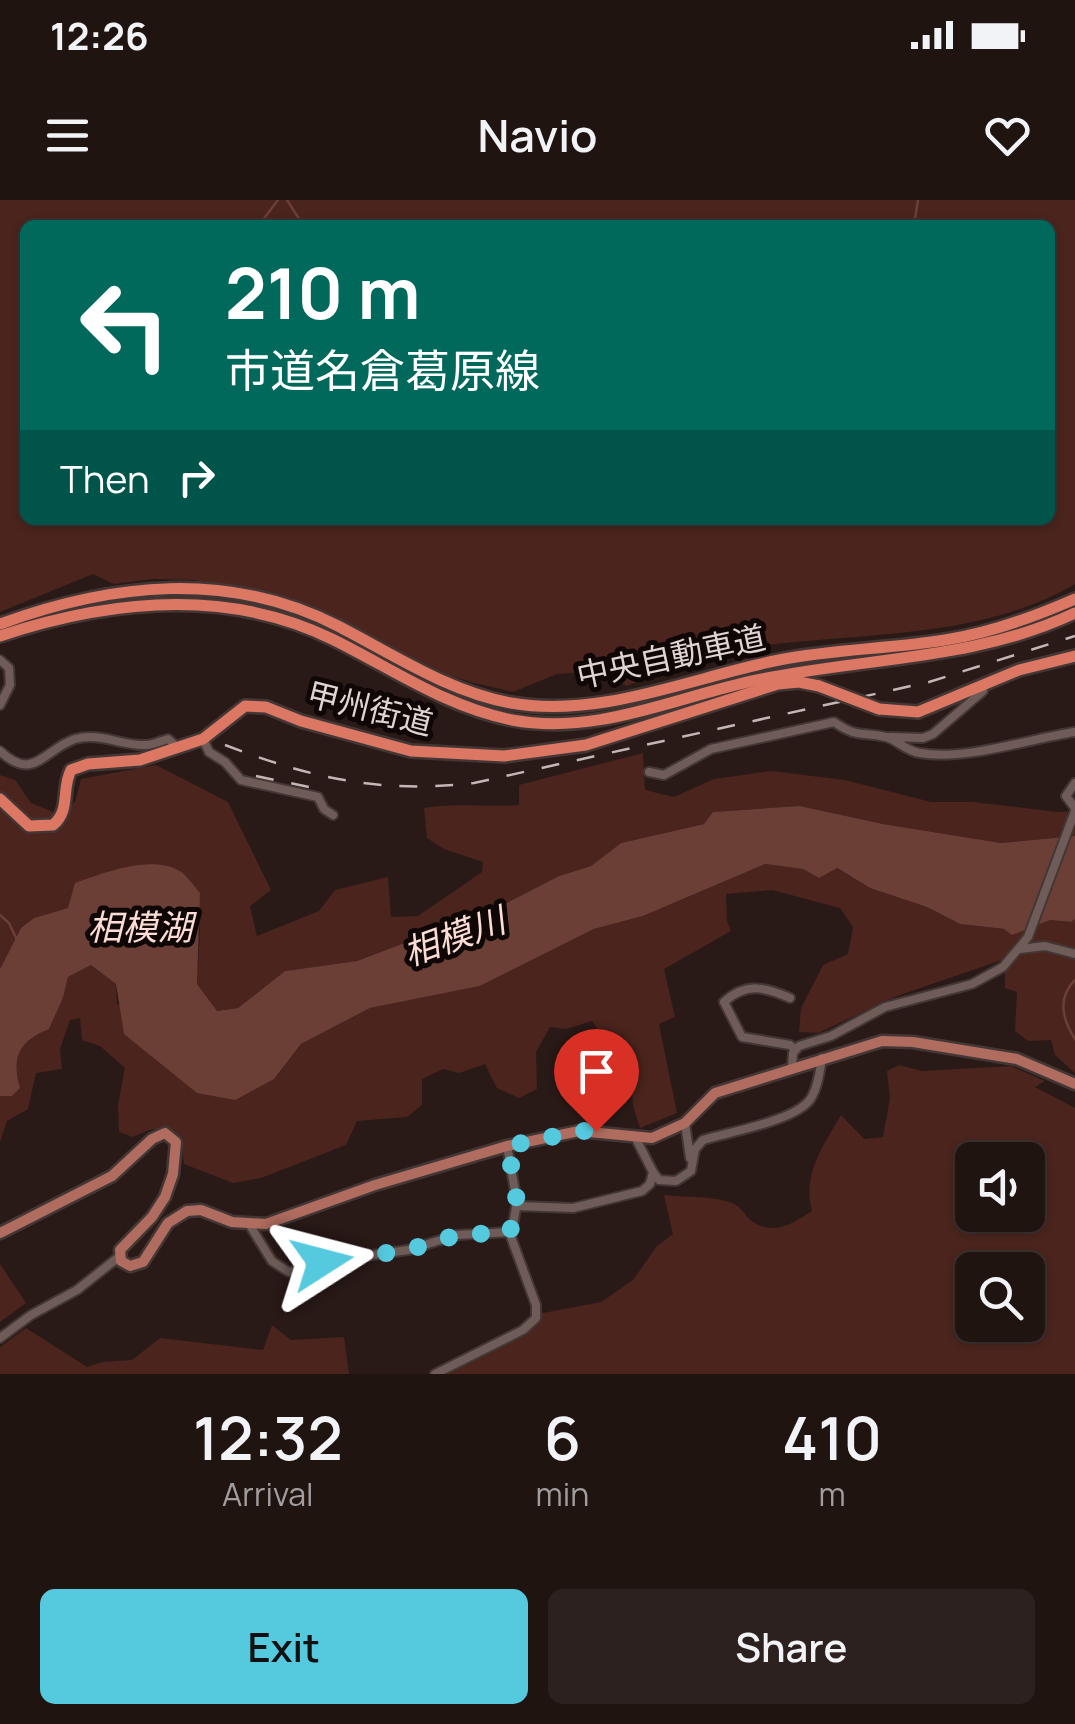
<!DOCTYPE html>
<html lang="en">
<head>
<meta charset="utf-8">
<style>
  :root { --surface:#201411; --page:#2d211f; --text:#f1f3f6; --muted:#a29e9f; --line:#3d3331; --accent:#55cadf }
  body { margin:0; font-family:Manrope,"Noto Sans JP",sans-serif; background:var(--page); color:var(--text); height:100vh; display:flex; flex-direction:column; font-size:38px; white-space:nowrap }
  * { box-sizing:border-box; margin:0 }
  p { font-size:32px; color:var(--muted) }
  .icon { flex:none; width:55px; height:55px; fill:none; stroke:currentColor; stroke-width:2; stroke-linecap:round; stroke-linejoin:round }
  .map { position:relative; height:1174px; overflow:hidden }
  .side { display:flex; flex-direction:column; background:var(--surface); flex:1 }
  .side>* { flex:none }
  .hud { position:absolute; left:20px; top:20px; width:1035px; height:305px; border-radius:15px; box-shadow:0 2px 8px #0004,0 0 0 2px var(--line); background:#00695c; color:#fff; overflow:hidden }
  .tools { position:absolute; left:955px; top:942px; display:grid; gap:20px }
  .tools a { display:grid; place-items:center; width:90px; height:90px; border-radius:15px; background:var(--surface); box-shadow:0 2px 8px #0004,0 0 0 2px var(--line); font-size:50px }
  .pin { position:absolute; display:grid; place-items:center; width:85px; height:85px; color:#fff; margin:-102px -42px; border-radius:50% 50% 50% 0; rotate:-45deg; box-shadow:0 0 10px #0007 }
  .pin .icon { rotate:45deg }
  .me { position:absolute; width:110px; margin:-55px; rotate:81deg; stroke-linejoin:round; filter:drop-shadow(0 0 8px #0008) }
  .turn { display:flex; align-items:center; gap:35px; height:210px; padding:0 40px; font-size:45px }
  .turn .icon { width:130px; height:130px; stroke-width:2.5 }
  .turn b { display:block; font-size:70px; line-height:85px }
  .then { display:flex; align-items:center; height:95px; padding:0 40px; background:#0003; gap:20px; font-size:38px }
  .eta { display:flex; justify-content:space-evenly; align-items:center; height:170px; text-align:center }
  .eta b { font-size:60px; font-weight:600; line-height:70px }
  .cta { display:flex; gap:20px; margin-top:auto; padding:20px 40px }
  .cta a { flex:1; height:115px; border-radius:15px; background:var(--accent); color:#111; font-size:40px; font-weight:600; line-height:115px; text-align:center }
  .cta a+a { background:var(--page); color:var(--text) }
  .status { display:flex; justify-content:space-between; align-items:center; height:70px; padding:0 50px; background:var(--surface); direction:ltr }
  .status svg { height:28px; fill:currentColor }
  header { display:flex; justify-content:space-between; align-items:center; height:130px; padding:0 40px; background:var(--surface); font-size:45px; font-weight:600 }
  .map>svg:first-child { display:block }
  .green { fill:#4a241d; fill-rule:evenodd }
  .water { fill:#6b3f36 }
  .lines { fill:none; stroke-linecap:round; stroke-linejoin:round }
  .stream { stroke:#6b3f36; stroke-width:2.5 }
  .minor-casing { stroke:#433735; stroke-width:12 }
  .major-casing { stroke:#433735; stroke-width:15 }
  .highway-casing { stroke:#433735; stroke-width:16 }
  .minor { stroke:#6f5c58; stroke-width:8 }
  .major { stroke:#b06c5f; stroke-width:10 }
  .highway { stroke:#dc7764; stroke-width:11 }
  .rail { stroke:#c2b7b4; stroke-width:2.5; stroke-dasharray:18 18; stroke-linecap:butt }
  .highway-bridge-casing { stroke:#433735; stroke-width:16; stroke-linecap:butt }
  .highway-bridge { stroke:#dc7764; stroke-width:11 }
  .route { stroke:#55cadf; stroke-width:18; stroke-dasharray:0 32.4 }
  .labels { text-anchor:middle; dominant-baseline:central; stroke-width:10; stroke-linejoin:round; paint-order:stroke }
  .street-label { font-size:32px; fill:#dfd4d1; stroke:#0e0706 }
  .water-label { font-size:35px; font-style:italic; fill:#fcdcd5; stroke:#0e0706 }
</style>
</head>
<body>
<div class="status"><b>12:26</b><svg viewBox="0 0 49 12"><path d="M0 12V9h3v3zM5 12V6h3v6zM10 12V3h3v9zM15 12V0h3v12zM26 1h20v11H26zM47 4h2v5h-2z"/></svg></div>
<header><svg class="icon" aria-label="menu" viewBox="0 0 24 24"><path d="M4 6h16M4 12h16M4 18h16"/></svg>Navio<svg class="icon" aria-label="heart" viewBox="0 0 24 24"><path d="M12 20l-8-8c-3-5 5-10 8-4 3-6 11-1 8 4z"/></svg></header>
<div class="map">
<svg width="1075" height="1174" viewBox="0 0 1075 1174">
  <rect width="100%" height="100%" fill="#2a1a17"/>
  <g class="green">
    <path d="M 0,0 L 1075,0 L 1075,384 C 963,450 814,427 691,458 C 670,464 648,477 627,486 L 595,471 L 557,474 L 513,492 L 474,483 L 424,467 L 310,407 L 276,396 L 194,380 L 154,379 L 114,384 L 93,374 L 0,412 ZM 25,25 L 1050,25 L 1050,320 L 25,320 Z"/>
    <path d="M 643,553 L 645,590 L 674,597 L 714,579 L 771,571 L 845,580 L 931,602 L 973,602 L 1059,612 L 1075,611 L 1075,636 L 1001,643 L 883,624 L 800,606 L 714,612 L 704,624 L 621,643 L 591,666 L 559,676 L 499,707 L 357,761 L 285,771 L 238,808 L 216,811 L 197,784 L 200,729 L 178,670 L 148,665 L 113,670 L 68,708 L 34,718 L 21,728 L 0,769 L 0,575 L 15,580 L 31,603 L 56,613 L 75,602 L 81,579 L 156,565 L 228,602 L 271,690 L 250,706 L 257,736 L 319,711 L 335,690 L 388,677 L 391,717 L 418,716 L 482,672 L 483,662 L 444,649 L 427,638 L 424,608 C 456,603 487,607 519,605 L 519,585 Z"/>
    <path d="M 765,664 L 803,669 L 819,678 L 836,668 L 870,688 L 927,707 L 960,724 L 1004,729 L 1012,734 L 1050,720 L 1071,722 L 1075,719 L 1075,873 L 1055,855 L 1051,840 L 1028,841 L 1015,831 L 1017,792 L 1005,788 L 1005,759 L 897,796 L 818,833 L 799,832 L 801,808 L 823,765 L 848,754 L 853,727 L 840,708 L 772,690 L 726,694 L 727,721 L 731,731 L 664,769 L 675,817 L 659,824 L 677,913 L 640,928 L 633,906 L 630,861 L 603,838 L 592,821 L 566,829 L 550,827 L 536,852 L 537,889 L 519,898 L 497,888 L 485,864 L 459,873 L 443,869 L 422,879 L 422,905 L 407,917 L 357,921 L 346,945 L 261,978 L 233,983 L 184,964 L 180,935 C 161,925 152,928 133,937 L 119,932 L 118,904 L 125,868 L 100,846 L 82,840 L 80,818 L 70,820 L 60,849 L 62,869 L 36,873 L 28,909 L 7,921 L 0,942 L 0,896 L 12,896 L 20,888 C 11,856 20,841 49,829 L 63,798 L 68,777 L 91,765 L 116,784 L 117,804 L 274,879 L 301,844 L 370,808 L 480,786 L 594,729 L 643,716 Z"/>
    <path d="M 899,865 L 922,871 L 1011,866 L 1045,881 L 1035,887 L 1075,908 L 1075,1174 L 436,1174 L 499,1147 L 543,1113 L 601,1102 L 633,1080 L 657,1046 L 673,1034 L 664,995 C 681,997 722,996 736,1005 C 743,1009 746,1018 753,1022 C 775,1036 793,1023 812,1011 C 802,975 823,946 841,915 L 864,939 L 883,937 L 890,898 L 887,871 ZM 972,960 L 1028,960 L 1028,1015 L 972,1015 ZM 972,1070 L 1028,1070 L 1028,1125 L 972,1125 Z"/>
    <polygon points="0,1064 26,1103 0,1122"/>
    <polygon points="272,1125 291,1140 344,1137 349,1174 0,1174 0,1147 26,1128 87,1167 102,1162 132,1160 160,1138 263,1150"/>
  </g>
  <path class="water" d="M 800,606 L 883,624 L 1001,643 L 1075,636 L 1075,719 L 1071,722 L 1050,720 L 1012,735 L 1004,729 L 960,724 L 927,707 L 870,688 L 837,668 L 819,678 L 803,669 L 765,664 L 643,716 L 594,729 L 480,786 L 370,808 L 301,844 L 274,879 L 235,900 L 197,893 L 124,834 L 116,784 L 91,765 L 68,777 L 63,798 L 49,829 C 20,841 11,856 20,888 L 12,896 L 0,896 L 0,769 L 21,728 L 34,718 L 68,708 L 75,683 C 104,673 148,655 178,670 C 186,674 194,686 200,693 L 197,784 L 217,811 L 238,808 L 285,771 L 357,761 L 499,707 L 559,676 L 591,666 L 621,643 L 704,624 L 713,612 Z"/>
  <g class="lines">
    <g class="stream">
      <polyline points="287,0 303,25"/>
      <polyline points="259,25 278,0"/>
      <polyline points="914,25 918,0"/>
      <polyline points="0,715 9,723 16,738"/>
      <path d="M 1075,780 C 1057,798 1062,819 1075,839"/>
    </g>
    <defs>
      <g id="minor">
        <polyline points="0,460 9,468 10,485 0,505"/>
        <polyline points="890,537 923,538 933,534 983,491 984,485"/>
        <polyline points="203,539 209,552 225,562 241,580 318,597 324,609 333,615"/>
        <path d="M 0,551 C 34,583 44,549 75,539 C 100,532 122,546 146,545 C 153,545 161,541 168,539 L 177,547"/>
        <path d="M 649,572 L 664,575 L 711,549 L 834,522 C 859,539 861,531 886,537 C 898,540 905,551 920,553 C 966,561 1028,539 1075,532"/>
        <polyline points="1075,583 1066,596 1075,608"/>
        <polyline points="1020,749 1045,746 1075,754"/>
        <path d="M 790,798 C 765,787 746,782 724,802 L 742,837 L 790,845 L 795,849"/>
        <polyline points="792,867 793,853 799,846 831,836 885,807 972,784 1003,767 1028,737 1075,611"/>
        <polyline points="685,923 690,958"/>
        <path d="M 653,972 L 659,980 L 676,981 L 691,971 L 695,949 L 703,940 C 729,932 788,922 807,903 C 817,894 820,871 822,858"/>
        <polyline points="517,1006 573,1008 642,991 650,984 653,972 635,937"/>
        <polyline points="249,1024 272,1061 289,1072 322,1062 408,1050 457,1035 511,1032"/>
        <polyline points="0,1138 31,1115 77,1090 120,1056"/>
        <polyline points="435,1174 523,1130 536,1118 536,1105 511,1037 517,1002 507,946"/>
      </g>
      <polyline id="major" points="0,1033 112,976 152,939 165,933 176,942 173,974 165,997 152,1017 120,1050 121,1061 130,1066 143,1062 168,1023 187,1011 201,1010 232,1022 266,1024 375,985 507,946 579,931 652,938 685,923 715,893 882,841 913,842 1017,859 1075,884"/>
      <g id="highway">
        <path d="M 0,424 C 112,383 228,370 338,426 C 394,455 449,492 511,503 C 600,519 693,477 779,460 C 834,449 890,449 945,440 C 990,433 1034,417 1075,399"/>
        <path d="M 0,436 C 109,400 226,387 332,439 C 391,468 446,507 512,520 C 597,536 675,497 757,480 C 865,457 974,461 1075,413"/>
        <polyline points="879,509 918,512 1019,470 1075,456"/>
        <path d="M 0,599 L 29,626 L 53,625 C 71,610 61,589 71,570 L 88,564 L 140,560 L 203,539 L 245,506 L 266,507 L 301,521 L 411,551 L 504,556 L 586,545 L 778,484 L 799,482 L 819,486"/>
      </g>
    </defs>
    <use href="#minor" class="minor-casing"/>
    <use href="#major" class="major-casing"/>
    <use href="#highway" class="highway-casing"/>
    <use href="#minor" class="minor"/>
    <use href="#major" class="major"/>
    <use href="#highway" class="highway"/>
    <g class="rail">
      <path d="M 225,545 C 311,578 381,594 474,583 L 929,482 L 1075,436"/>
      <polyline points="256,576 309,587"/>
    </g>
    <defs>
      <polyline id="highway-bridge" points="819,486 879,509"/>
    </defs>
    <use href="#highway-bridge" class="highway-bridge-casing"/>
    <use href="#highway-bridge" class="highway-bridge"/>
  </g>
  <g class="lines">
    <polyline class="route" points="322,1062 408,1050 457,1035 510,1032 517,1002 508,946 579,931 596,931"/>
  </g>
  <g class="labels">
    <g class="street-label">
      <text transform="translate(671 456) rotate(-12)">中央自動車道</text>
      <text transform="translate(370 508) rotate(14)">甲州街道</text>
    </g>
    <g class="water-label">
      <text x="140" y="727">相模湖</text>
      <text transform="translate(454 736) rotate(-20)">相模川</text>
    </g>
  </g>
</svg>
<div class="tools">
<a><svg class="icon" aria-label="sound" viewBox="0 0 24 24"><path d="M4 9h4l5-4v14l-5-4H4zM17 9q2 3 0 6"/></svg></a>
<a><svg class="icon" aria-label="search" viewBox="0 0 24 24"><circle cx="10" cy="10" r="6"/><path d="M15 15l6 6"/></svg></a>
</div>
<div class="pin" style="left:596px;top:931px;background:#d93025"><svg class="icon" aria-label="arrive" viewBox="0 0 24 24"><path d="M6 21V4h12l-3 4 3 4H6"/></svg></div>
<svg class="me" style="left:322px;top:1062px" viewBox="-20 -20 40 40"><path d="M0-17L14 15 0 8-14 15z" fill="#55cadf" stroke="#fff" stroke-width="4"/></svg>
<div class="hud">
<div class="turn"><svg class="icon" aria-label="left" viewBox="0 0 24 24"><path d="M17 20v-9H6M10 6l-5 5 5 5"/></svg><div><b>210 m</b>市道名倉葛原線</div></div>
<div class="then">Then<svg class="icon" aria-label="right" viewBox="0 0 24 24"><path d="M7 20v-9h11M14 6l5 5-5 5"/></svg></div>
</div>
</div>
<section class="side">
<div class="eta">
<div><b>12:32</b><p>Arrival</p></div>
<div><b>6</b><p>min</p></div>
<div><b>410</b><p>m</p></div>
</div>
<div class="cta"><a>Exit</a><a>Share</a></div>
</section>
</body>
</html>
